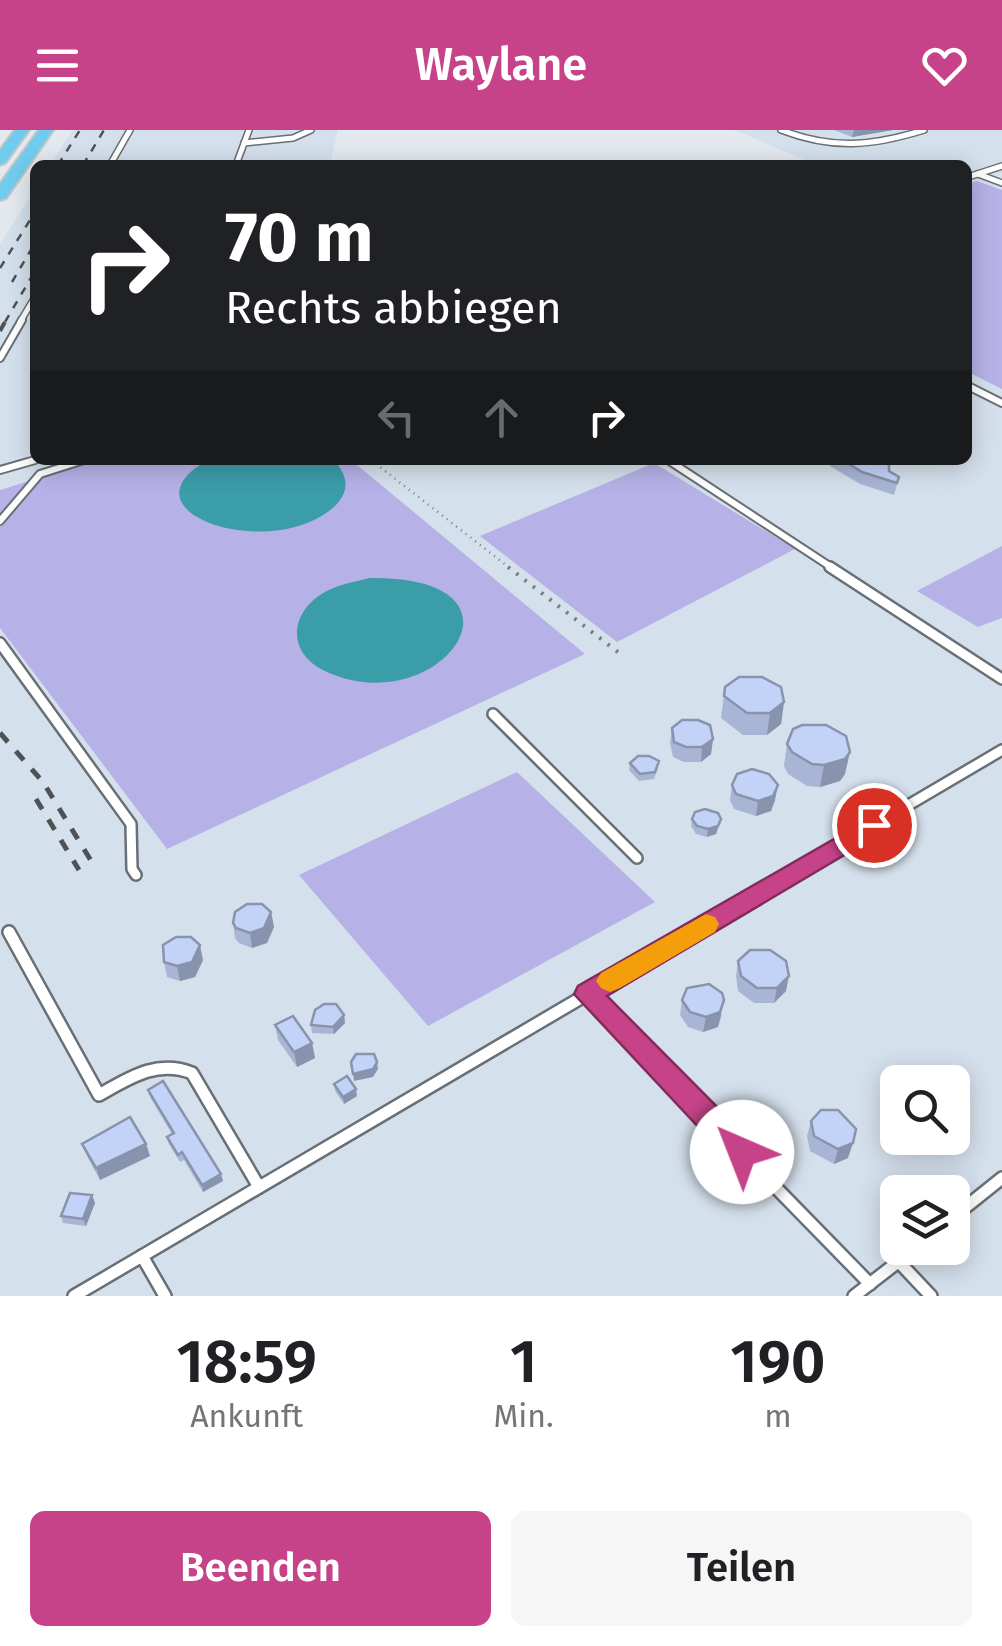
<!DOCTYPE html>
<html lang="de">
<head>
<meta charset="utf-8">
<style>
  :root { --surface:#fff; --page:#f6f6f6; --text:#202124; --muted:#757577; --accent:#c64389 }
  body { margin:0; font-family:"Fira Sans",sans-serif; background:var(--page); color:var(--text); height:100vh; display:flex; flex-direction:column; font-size:38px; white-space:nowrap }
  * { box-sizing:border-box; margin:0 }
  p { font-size:32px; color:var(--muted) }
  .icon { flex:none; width:55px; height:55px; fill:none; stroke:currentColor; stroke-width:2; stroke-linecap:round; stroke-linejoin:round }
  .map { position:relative; height:1166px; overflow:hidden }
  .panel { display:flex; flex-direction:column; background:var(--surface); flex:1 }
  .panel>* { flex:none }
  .hud { position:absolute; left:30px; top:30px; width:942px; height:305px; border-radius:15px; box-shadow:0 5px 25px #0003; background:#202124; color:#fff; overflow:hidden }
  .controls { position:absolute; left:880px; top:935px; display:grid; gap:20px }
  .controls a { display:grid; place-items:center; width:90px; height:90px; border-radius:15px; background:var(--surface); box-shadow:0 5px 25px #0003; font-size:50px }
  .pin { position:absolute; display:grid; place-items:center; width:85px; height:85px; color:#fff; margin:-42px; border:5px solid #fff; border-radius:50%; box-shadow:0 2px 10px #0007 }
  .me { position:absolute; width:110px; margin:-55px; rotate:316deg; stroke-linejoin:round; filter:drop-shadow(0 0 8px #0008) }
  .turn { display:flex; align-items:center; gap:35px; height:210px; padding:0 30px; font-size:45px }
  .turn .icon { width:130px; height:130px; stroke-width:2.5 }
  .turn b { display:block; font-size:70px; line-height:85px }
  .lanes { display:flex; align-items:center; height:95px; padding:0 30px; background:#0003; justify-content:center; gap:50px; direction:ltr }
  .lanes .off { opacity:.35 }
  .eta { display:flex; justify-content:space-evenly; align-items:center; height:170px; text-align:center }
  .eta b { font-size:60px; font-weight:600; line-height:70px }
  .button { display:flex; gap:20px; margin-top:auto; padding:20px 30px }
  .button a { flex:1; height:115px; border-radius:15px; background:var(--accent); color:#fff; font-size:40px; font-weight:600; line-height:115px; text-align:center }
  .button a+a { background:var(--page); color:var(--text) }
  header { display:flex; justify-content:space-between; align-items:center; height:130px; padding:0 30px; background:var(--accent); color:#fff; font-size:45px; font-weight:600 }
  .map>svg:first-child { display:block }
  .built { fill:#d4e0ec; fill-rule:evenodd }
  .green { fill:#b6b1e7 }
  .water { fill:#3b9da8 }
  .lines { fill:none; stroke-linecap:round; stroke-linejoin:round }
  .service-far3-casing { stroke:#696f74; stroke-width:8 }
  .service-far2-casing { stroke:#696f74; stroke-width:10 }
  .service-far1-casing { stroke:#696f74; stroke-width:14 }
  .service-casing { stroke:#696f74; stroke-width:16 }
  .trunk-casing { stroke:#c5c5c6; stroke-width:4 }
  .path-far1 { stroke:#7a7e82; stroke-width:2.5; stroke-dasharray:1 5; stroke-linecap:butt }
  .path { stroke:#7a7e82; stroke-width:4; stroke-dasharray:2.5 8; stroke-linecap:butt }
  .service-far3 { stroke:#fff; stroke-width:5 }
  .service-far2 { stroke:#fff; stroke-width:6 }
  .service-far1 { stroke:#fff; stroke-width:9 }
  .service { stroke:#fff; stroke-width:11 }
  .trunk { fill:#70ccee; fill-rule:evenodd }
  .rail-far2 { stroke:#4f5255; stroke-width:2.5; stroke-dasharray:8 8; stroke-linecap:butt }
  .rail-far1 { stroke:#4f5255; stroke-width:4; stroke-dasharray:10 10; stroke-linecap:butt }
  .rail { stroke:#4f5255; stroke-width:5; stroke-dasharray:12 12; stroke-linecap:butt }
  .wall { fill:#a8b5d4 }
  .shaded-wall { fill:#8893ad }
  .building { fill:#c3d2f7; stroke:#8893ad; stroke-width:2.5 }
  .route { fill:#c64389; stroke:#812c59; stroke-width:2.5 }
  .slow { fill:#f59e0b }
</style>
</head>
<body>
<header><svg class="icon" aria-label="menu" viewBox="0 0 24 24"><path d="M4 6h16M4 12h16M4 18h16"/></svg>Waylane<svg class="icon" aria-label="heart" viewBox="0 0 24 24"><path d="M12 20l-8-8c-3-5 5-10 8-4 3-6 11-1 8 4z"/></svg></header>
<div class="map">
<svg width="1002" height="1166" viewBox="0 0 1002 1166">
  <rect width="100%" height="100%" fill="#e3e9ef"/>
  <g class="built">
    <polygon points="73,0 338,0 330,35 50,35"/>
    <path d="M 735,0 L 1002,0 L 1002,1166 L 0,1166 L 0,114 L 35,59 L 35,330 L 968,330 L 968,35 L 816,35 ZM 898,952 L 952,952 L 952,1008 L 898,1008 ZM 898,1062 L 952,1062 L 952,1118 L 898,1118 Z"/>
  </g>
  <g class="green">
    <polygon points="977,51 1002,60 1002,259 968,242 968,54"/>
    <polygon points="97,330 351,330 585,524 167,719 0,498 0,360"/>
    <polygon points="654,333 795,419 617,512 480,406"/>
    <polygon points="1002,416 1002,488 978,497 917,461"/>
    <polygon points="517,642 655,772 428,896 299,745"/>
  </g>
  <g class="water">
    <path d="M 208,330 L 334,330 C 347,345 351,360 335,376 C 272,434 115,382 208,330 Z"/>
    <path d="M 370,448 C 546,446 439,595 325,541 C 289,524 288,487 320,465 C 335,455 353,452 370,448 Z"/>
  </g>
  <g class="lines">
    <defs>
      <g id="service-far3">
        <path d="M 781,0 C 833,20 872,16 924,0"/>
        <polyline points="244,13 293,8 311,0"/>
        <polyline points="110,35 130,0"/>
        <polyline points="236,35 249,0"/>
        <polyline points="978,44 1002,53"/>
        <polyline points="968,47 1002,36"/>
        <polyline points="20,192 35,167"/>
      </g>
      <g id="service-far2">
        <polyline points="0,228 22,190"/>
        <polyline points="968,256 1002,273"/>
        <polyline points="668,330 834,439"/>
        <polyline points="0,340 35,330"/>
        <polyline points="0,391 40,344 84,330"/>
      </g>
      <g id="service-far1">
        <polyline points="830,437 1002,549"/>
        <polyline points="0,513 131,694 132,739 136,745"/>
        <polyline points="493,584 637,728"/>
        <polyline points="769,757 1002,620"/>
      </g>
      <g id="service">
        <path d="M 9,802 L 99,965 C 129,948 157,929 192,943 L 259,1057"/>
        <polyline points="587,864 870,1154"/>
        <polyline points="952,1088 1002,1048"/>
        <polyline points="142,1126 165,1166"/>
        <polyline points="899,1132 931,1166"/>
        <polyline points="74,1166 773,755"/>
        <polyline points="854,1166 916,1118"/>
      </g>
      <g id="trunk">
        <polygon points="15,0 29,0 5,33 0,35 0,20"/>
        <polygon points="39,0 53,0 6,68 0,70 0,54"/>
      </g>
    </defs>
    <use href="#service-far3" class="service-far3-casing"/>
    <use href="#service-far2" class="service-far2-casing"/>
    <use href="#service-far1" class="service-far1-casing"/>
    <use href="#service" class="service-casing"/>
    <use href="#trunk" class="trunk-casing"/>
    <polyline class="path-far1" points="371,330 511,439"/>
    <polyline class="path" points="508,437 623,526"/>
    <use href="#service-far3" class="service-far3"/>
    <use href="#service-far2" class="service-far2"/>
    <use href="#service-far1" class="service-far1"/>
    <use href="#service" class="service"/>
    <use href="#trunk" class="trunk"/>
    <g class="rail-far2">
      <polyline points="58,35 80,0"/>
      <polyline points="83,35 104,0"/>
      <polyline points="0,138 35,82"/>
      <polyline points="12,152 35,113"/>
      <polyline points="5,192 35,141"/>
    </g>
    <polyline class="rail-far1" points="0,201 6,190"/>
    <g class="rail">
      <polyline points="0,603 43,652 93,734"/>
      <polyline points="36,669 79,740"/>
    </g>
  </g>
  <g class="wall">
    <polygon points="834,0 893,0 852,7"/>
    <polygon points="455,330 501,330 494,333 461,333"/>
    <polygon points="831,330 889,330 889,341 899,347 894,365 860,354 830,336"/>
    <polygon points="725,557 784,572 781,594 767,605 743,605 721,588"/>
    <polygon points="672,598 713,609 711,624 701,632 684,632 673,627 670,613"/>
    <polygon points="787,614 845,644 840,651 820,657 807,656 788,644 784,636"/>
    <polygon points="630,633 658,638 654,649 639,651 629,640"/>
    <polygon points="732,655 775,670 771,681 756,686 734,679 730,670"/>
    <polygon points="692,689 721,689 716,704 707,707 696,704 691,696"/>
    <polygon points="271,782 274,797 267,813 252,818 239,813 235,808 233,793"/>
    <polygon points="203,830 195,847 180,851 167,847 164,832"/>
    <polygon points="738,831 786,861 774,873 754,873 738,861 736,846"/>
    <polygon points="682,870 722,885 718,897 703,902 688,897 680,885"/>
    <polygon points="344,885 345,893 334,904 312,903 311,895"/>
    <polygon points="275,895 312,913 315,928 297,937 278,910"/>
    <polygon points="334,954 357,966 344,974 335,961"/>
    <polygon points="148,960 223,1051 203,1062 184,1030 180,1032 169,1014 167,1007 172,1004 150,967"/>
    <polygon points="811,991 848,1028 834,1034 810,1021 807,1006"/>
    <polygon points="82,1014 146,1014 150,1026 100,1050 87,1026"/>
    <polygon points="92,1065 95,1073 86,1096 63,1093 61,1086"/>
  </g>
  <g class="shaded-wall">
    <polygon points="854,0 893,0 852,7"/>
    <polygon points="784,572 781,594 767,605 770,583"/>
    <polygon points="713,609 711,624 701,632 702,617"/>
    <polygon points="850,622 845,644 840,651 820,657 824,635"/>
    <polygon points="778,655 775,670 771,681 756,686 758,671"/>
    <polygon points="721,689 716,704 707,707 708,699"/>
    <polygon points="271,782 274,797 267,813 252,818 250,803"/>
    <polygon points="200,815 203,830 195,847 180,851 177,836"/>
    <polygon points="789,846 786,861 774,873 777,858"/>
    <polygon points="724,870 718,897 703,902 706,887"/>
    <polygon points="344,885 345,893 334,904 333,897"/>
    <polygon points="312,913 315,928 297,937 294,922"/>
    <polygon points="377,932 378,939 373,947 354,951 353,944"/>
    <polygon points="356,959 357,966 344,974 343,967"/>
    <polygon points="853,1013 848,1028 834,1034 838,1019"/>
    <polygon points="146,1014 150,1026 100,1050 96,1038"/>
    <polygon points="221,1044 223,1051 203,1062 202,1055"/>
    <polygon points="92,1065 95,1073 86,1096 83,1089"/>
  </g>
  <g class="building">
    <polygon points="843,330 889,330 889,341 899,347 897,353 862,342"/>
    <polygon points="739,547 762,547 781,557 784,572 770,583 747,583 724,566 725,557"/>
    <polygon points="682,590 698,590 710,595 713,609 702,617 686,617 674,612 672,598"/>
    <polygon points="802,595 826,595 846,606 850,622 845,629 824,635 812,634 792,622 787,614 793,599"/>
    <polygon points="638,626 649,626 659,631 655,642 640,644 630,633"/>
    <polygon points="752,639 769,644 778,655 773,666 758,671 736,664 732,655 737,644"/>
    <polygon points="705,679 718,683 721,689 718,696 708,699 697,696 692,689 695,682"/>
    <polygon points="247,774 262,774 271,782 264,798 250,803 236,798 233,793 235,782"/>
    <polygon points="176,807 191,807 200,815 192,832 177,836 164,832 163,815"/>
    <polygon points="750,820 770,820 786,831 789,846 777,858 757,858 741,846 738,831"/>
    <polygon points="709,854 722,863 724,870 720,882 706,887 690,882 682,870 687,858"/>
    <polygon points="324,874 336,874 344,885 333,897 311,895 315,880"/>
    <polygon points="293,886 312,913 294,922 275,895"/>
    <polygon points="356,924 374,924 377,932 373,939 353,944 351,932"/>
    <polygon points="347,946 356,959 343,967 334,954"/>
    <polygon points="163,951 221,1044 202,1055 182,1022 178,1025 167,1007 174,1003 148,960"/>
    <polygon points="821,980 838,980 856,999 853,1013 838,1019 814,1006 811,991"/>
    <polygon points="130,987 146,1014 96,1038 82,1014"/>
    <polygon points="70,1063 92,1065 83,1089 61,1086"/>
  </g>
  <polygon class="route" points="874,686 887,695 883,702 607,866 752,1012 757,1022 752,1032 742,1036 731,1032 574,864 578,856"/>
  <polygon class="slow" points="706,784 715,787 719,794 715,802 620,858 610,862 601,858 596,851 601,843"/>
</svg>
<div class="controls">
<a><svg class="icon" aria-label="search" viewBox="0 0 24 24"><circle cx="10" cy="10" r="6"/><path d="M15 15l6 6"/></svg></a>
<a><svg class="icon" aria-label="layers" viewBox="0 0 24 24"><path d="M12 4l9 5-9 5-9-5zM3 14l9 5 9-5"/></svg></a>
</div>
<div class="pin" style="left:874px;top:695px;background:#d93025"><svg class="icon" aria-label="arrive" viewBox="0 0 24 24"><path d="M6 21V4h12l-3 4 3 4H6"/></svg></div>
<svg class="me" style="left:742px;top:1022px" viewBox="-20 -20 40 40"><circle r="19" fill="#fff"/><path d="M0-13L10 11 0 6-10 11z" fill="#c64389"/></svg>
<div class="hud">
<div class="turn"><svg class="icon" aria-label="right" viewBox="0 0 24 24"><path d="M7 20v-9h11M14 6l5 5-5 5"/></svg><div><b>70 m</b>Rechts abbiegen</div></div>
<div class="lanes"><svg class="icon off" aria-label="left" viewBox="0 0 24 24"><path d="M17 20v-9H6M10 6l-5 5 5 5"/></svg><svg class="icon off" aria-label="ahead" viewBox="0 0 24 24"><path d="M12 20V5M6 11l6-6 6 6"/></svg><svg class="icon" aria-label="right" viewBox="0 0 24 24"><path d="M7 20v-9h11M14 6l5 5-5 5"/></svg></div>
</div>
</div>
<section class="panel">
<div class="eta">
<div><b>18:59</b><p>Ankunft</p></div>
<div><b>1</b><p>Min.</p></div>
<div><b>190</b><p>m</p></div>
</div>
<div class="button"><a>Beenden</a><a>Teilen</a></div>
</section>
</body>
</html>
